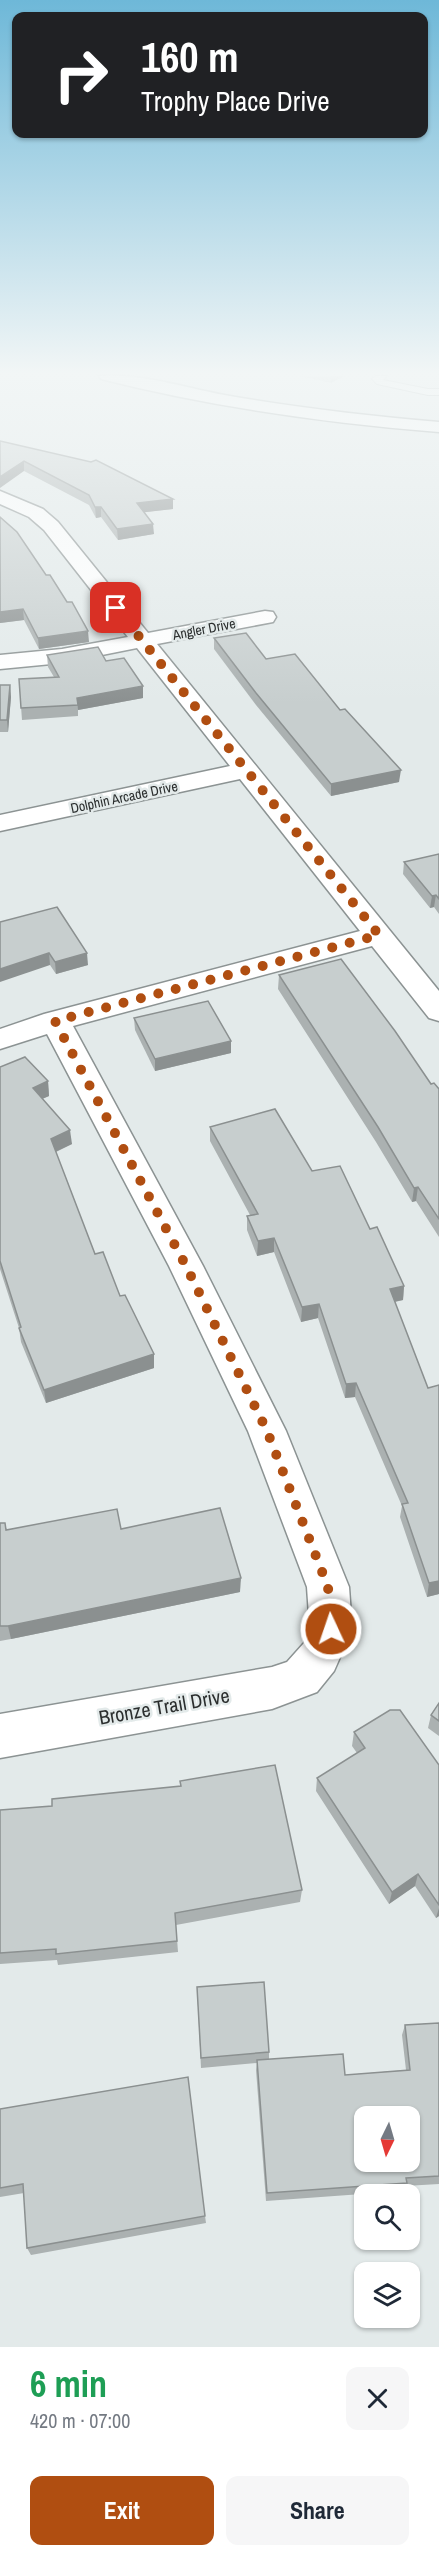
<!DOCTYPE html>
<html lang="en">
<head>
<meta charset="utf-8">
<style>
  :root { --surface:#fff; --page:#f6f6f7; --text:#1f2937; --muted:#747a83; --accent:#b04e11 }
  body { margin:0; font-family:"Archivo Narrow",sans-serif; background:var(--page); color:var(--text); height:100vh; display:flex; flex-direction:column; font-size:22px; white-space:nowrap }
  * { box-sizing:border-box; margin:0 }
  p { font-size:20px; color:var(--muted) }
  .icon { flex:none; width:33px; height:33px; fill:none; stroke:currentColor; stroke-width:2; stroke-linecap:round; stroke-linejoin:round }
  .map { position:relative; height:2347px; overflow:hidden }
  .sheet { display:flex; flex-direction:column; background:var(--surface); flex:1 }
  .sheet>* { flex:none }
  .guide { position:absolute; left:12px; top:12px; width:416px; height:126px; border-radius:12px; box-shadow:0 2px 4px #0004; background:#202124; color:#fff; overflow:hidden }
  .needle { width:39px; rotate:185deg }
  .buttons { position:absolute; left:354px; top:2106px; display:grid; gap:12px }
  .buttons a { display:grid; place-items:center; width:66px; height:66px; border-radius:12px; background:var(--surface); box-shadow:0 2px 4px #0004; font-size:30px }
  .pin { position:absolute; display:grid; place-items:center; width:51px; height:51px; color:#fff; margin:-26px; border-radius:12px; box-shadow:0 3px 9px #0006 }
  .me { position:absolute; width:66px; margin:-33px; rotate:357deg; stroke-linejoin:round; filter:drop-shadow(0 0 4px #0008) }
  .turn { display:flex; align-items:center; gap:21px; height:126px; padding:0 30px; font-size:27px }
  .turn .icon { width:78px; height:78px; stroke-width:2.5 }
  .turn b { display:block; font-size:42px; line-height:51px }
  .round { display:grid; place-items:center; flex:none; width:63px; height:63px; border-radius:12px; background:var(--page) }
  .head { display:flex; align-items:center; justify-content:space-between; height:102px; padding:0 30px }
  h1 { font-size:36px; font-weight:800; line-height:45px; color:#1e9e55 }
  .button { display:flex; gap:12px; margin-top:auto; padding:12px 30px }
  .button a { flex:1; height:69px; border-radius:12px; background:var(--accent); color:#fff; font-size:24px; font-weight:800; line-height:69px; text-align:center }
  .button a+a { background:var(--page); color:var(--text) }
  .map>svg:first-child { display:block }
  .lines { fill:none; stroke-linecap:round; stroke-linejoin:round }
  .service-casing { stroke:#8c9393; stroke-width:2 }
  .minor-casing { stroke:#8c9393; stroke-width:3 }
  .tertiary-casing { stroke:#8c9393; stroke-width:3 }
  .service { fill:#fff; fill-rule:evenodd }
  .minor { fill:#fff; fill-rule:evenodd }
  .tertiary { fill:#fff; fill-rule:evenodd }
  .wall { fill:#abb1b1 }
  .shaded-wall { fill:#8b9090 }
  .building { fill:#c7cece; stroke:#8b9090; stroke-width:1.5; fill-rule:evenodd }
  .route { stroke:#b04e11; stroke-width:10; stroke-dasharray:0 18 }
  .labels { text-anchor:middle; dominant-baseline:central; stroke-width:5; stroke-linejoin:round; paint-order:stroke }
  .far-street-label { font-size:14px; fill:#2b2e2e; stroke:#e3eaea }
  .near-street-label { font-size:20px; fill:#2b2e2e; stroke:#e3eaea }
</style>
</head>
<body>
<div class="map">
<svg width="439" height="2347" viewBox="0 0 439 2347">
  <rect width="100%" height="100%" fill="#e3eaea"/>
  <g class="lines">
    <defs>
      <polygon id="service" points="376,376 387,376 383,380 428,389 439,389 439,395 428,395 377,384 372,379"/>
      <polygon id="minor" points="0,491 43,509 58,522 148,633 265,611 273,612 276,617 273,622 157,644 439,991 439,1021 429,1018 372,946 73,1026 203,1266 286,1431 349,1587 352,1630 334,1671 317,1692 272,1709 0,1758 0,1714 272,1667 287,1662 304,1643 310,1630 307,1587 248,1431 169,1266 47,1034 0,1049 0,1029 44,1014 360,931 240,779 0,831 0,815 230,766 137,648 62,663 0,669 0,655 62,649 128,637 44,530 29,517 0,504"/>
      <path id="tertiary" d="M 99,376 C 137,372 190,389 230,396 C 299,408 369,416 439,422 L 439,432 C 325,423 212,407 101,379 Z"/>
    </defs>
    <use href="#service" class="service-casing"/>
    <use href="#minor" class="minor-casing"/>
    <use href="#tertiary" class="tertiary-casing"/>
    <use href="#service" class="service"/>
    <use href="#minor" class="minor"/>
    <use href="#tertiary" class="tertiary"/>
  </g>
  <g class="wall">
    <polygon points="300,376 344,376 331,383"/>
    <polygon points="0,441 173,509 145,512 154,534 118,540 101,517 96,518 89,505 24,471"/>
    <polygon points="0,517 89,642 39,649 24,620 0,623"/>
    <polygon points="214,638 266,659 340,710 399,782 331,796 256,705 214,649"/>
    <polygon points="47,655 106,661 143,698 78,710 78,716 22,720 19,679 54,677 48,667"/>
    <polygon points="0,685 10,685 11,697 8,732 0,732"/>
    <polygon points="439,854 439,914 434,907 430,908 403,874 404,862"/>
    <polygon points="0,922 88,965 56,974 50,965"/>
    <polygon points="279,975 439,1089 439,1237 416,1201 412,1202 376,1142 278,989"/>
    <polygon points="134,1018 231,1053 155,1071 135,1030"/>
    <polygon points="0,1067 48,1081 49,1096 42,1099 72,1144 56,1152 95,1254 120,1296 154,1368 46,1403 21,1342 19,1328 0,1269"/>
    <polygon points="210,1127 312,1171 370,1229 404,1286 403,1300 395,1302 428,1388 439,1385 439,1594 427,1597 400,1517 402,1506 355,1397 345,1398 318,1318 301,1322 274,1252 257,1256 247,1230 247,1216 250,1215 210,1141"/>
    <polygon points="0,1523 7,1529 121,1529 240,1592 11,1639 0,1641"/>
    <polygon points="439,1703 439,1736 428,1728 431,1715"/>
    <polygon points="354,1732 439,1765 439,1916 436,1918 415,1886 389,1904 316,1791 317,1778 357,1753 352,1746"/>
    <polygon points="180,1781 302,1890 300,1902 176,1925 178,1952 58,1965 57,1960 0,1964 0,1810 52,1806 181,1786"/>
    <polygon points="197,1987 269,2052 269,2060 345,2075 406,2070 402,2035 405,2025 439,2023 439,2184 405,2186 403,2191 266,2201 256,2070 257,2063 201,2068"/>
    <polygon points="0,2109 205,2216 206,2223 31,2255 27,2248 24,2193 0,2197"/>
  </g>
  <g class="shaded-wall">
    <polygon points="331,376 344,376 331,383"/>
    <polygon points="24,461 24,471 0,488 0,477"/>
    <polygon points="173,499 173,509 138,513 137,503"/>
    <polygon points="95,507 101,507 101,517 96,518"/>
    <polygon points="153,524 154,534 118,540 117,529"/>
    <polygon points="23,609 24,620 0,623 0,612"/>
    <polygon points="88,631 89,642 39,649 38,638"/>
    <polygon points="10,685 11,697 8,732 7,720"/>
    <polygon points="143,686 143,698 78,710 77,698"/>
    <polygon points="401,770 399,782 331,796 331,784"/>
    <polygon points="436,895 434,907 430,908 432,896"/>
    <polygon points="49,953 50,965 0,982 0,969"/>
    <polygon points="87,953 88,965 56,974 55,962"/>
    <polygon points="231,1041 231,1053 155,1071 155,1059"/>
    <polygon points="48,1081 49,1096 35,1102 33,1088"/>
    <polygon points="70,1130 72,1144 53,1153 51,1139"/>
    <polygon points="418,1187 416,1201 412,1202 414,1188"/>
    <polygon points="274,1238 274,1252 257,1256 258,1241"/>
    <polygon points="404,1286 403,1300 388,1303 390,1289"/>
    <polygon points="319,1304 318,1318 301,1322 302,1307"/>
    <polygon points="154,1354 154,1368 46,1403 44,1390"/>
    <polygon points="356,1383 355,1397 345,1398 346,1384"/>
    <polygon points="241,1578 240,1592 11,1639 8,1626"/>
    <polygon points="439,1581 439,1594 427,1597 429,1583"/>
    <polygon points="418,1874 415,1886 389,1904 392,1892"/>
    <polygon points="439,1908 439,1916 436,1918"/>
  </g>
  <g class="building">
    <polygon points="0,441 91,462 96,460 173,499 137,503 153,524 117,529 101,507 95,507 89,495 24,461 0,477"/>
    <polygon points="0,517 17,532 46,575 50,575 67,602 72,602 88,631 38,638 23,609 0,612"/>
    <polygon points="246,633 266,659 295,654 340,710 345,709 401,770 331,784 256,693 214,638"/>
    <polygon points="98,647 106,661 124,658 143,686 77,698 78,705 21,708 19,679 59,677 47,655"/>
    <polygon points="0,685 10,685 7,720 0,720"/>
    <polygon points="439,854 439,899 436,895 432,896 404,862"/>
    <polygon points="57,907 87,953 55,962 49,953 0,969 0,922"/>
    <polygon points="341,959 395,1031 431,1084 434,1083 439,1089 439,1219 418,1187 414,1188 378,1127 279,975"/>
    <polygon points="208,1001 231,1041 155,1059 134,1018"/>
    <polygon points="25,1057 48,1081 33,1088 70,1130 51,1139 95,1254 103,1252 120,1296 125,1295 154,1354 44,1390 19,1328 21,1327 0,1261 0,1067"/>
    <polygon points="275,1109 312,1171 340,1166 370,1229 377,1227 404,1286 390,1289 428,1388 439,1385 439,1581 429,1583 402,1504 408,1503 356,1383 346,1384 319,1304 302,1307 274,1238 258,1241 247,1216 258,1214 210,1127"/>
    <polygon points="220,1508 241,1578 8,1626 0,1626 0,1523 5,1523 6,1530 117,1509 121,1529"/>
    <polygon points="439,1703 439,1721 431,1715"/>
    <polygon points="390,1710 400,1710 439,1765 439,1905 418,1874 392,1892 317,1778 365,1748 354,1732"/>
    <polygon points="275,1765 302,1890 175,1913 177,1941 56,1954 56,1949 0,1953 0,1810 52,1806 52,1799 181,1786 180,1781"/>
    <polygon points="264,1982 269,2052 201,2058 197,1987"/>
    <path d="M 439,2023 L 439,2176 L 406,2178 L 407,2183 L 267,2193 L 257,2060 L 343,2054 L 345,2075 L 410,2070 L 405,2025 ZM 364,2116 L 410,2116 L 410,2162 L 364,2162 Z"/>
    <polygon points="188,2077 205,2216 27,2248 23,2184 0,2188 0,2109"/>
  </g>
  <linearGradient id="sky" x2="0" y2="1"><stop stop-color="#6eb8d8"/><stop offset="0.53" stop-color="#f2f6f6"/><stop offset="1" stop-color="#f2f6f6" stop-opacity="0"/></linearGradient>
  <rect width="439" height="704" fill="url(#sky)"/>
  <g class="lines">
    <polyline class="route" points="116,608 379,935 55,1021 186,1266 267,1431 328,1587 331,1629"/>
  </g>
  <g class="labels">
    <g class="far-street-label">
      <text transform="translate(204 629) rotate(-11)">Angler Drive</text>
      <text transform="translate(124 797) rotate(-12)">Dolphin Arcade Drive</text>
    </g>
    <g class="near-street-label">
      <text transform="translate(164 1706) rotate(-10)">Bronze Trail Drive</text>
    </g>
  </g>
</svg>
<div class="buttons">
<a><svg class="needle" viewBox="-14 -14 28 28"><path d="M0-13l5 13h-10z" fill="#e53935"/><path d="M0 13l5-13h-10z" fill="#747a83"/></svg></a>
<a><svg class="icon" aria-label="search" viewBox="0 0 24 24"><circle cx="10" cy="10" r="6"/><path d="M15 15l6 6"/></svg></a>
<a><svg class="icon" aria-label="layers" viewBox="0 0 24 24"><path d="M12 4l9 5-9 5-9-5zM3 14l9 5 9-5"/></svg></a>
</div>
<div class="pin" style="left:116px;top:608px;background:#d93025"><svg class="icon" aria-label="arrive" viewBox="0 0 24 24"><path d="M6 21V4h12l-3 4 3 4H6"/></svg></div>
<svg class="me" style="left:331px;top:1629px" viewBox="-20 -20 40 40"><circle r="17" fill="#b04e11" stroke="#fff" stroke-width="3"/><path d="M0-11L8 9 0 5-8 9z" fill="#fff"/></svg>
<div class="guide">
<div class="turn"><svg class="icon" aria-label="right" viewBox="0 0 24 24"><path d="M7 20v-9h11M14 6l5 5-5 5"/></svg><div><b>160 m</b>Trophy Place Drive</div></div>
</div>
</div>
<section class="sheet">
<div class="head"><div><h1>6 min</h1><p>420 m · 07:00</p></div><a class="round"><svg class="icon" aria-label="close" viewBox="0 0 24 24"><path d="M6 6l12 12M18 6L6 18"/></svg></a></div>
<div class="button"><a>Exit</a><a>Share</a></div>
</section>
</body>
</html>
